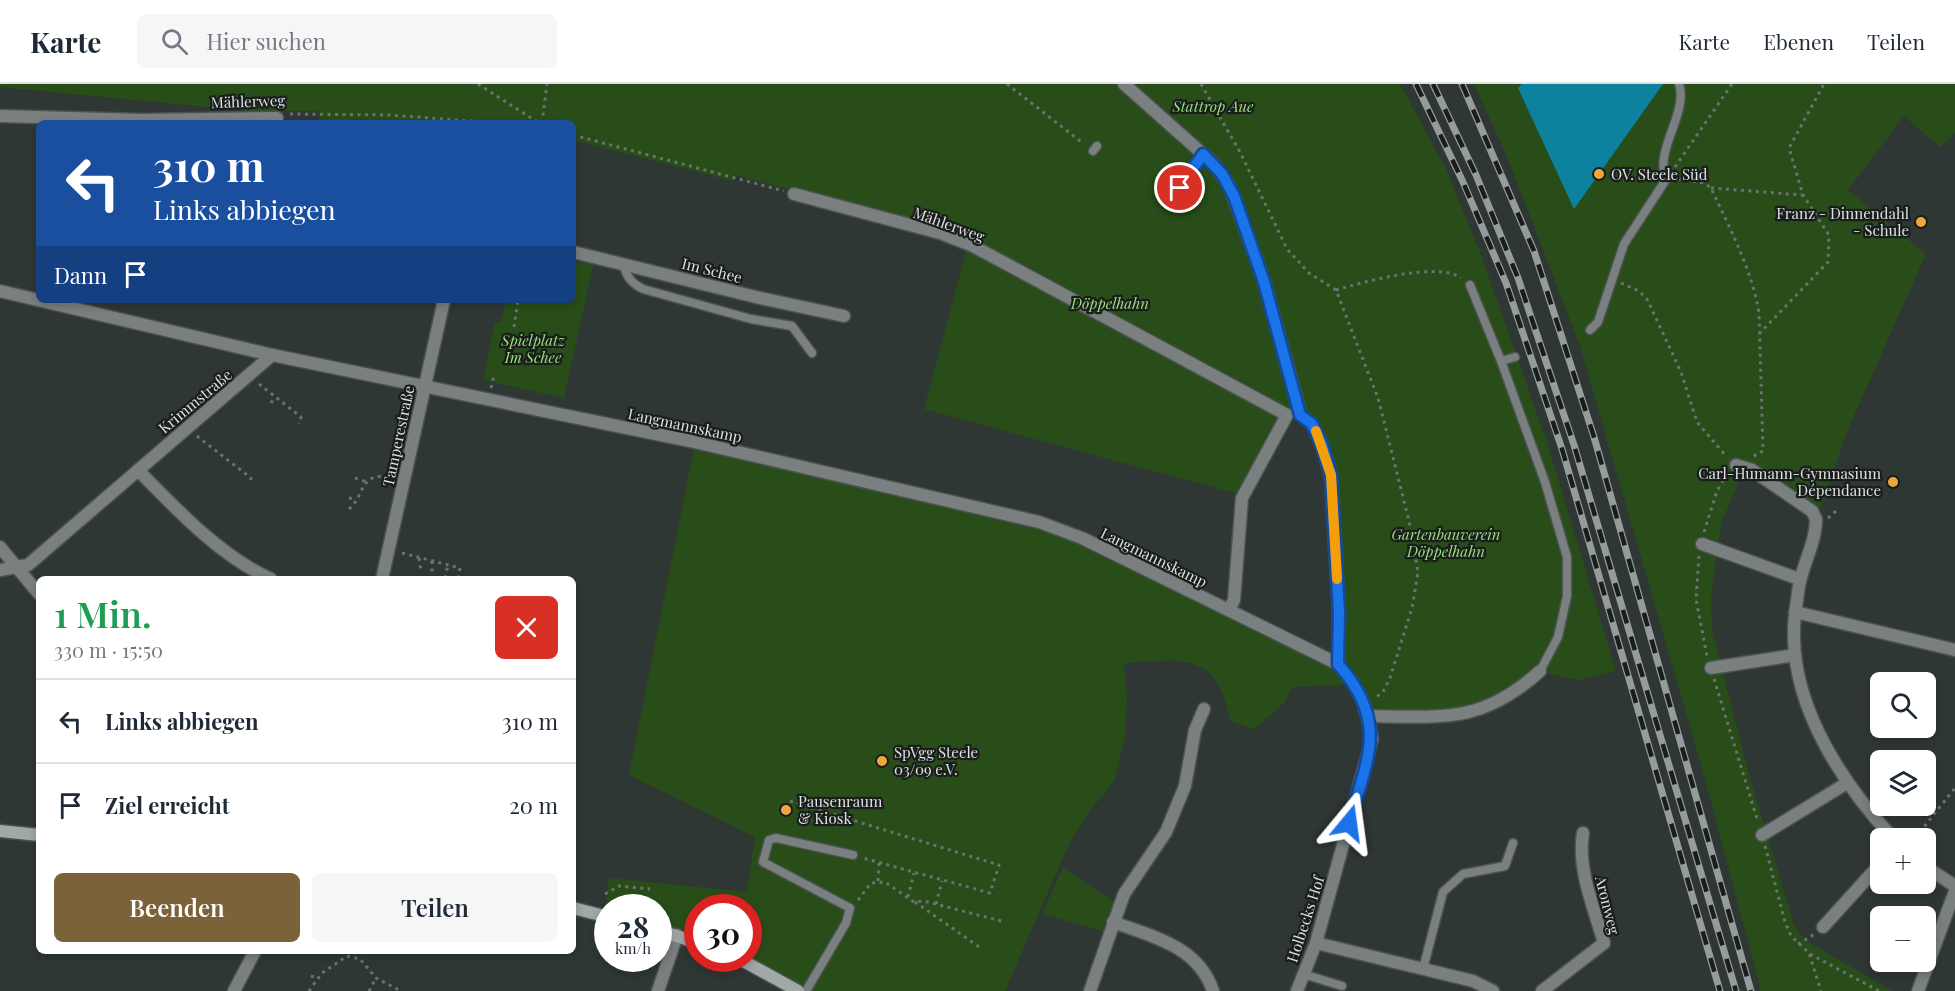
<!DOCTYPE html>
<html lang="de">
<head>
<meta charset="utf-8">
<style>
  :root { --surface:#fff; --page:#f6f6f7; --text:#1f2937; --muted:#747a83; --line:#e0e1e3; --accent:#7c6239 }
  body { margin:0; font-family:"Playfair Display",serif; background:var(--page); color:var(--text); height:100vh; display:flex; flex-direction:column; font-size:22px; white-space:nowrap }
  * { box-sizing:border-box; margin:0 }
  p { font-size:20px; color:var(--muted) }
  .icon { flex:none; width:33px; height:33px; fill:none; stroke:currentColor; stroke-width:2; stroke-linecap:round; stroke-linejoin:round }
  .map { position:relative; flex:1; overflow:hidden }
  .details { position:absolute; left:36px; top:492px; width:540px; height:378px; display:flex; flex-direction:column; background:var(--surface); border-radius:9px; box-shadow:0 3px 9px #0003 }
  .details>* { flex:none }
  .hud { position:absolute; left:36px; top:36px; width:540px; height:183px; border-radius:9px; box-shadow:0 3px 9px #0003; background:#1a4fa0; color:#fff; overflow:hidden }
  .tools { position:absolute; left:1870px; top:588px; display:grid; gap:12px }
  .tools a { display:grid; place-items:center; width:66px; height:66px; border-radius:9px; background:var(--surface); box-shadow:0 3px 9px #0003; font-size:30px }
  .speed { position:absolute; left:594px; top:810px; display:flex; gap:12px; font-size:30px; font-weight:700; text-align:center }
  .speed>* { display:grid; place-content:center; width:78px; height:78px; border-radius:50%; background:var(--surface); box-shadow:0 3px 9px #0003; line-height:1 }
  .speed small { font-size:15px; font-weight:400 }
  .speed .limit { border:9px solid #d22; background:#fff; color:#111 }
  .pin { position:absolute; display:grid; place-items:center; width:51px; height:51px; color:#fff; margin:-26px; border:3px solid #fff; border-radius:50%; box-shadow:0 2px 6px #0007 }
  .me { position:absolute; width:66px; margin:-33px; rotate:16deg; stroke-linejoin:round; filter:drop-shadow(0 0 4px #0008) }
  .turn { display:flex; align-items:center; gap:21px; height:126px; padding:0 18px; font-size:27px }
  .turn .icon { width:78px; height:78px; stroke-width:2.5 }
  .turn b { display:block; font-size:42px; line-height:51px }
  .then { display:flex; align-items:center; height:57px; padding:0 18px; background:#0003; gap:12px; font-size:22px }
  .round { display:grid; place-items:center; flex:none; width:63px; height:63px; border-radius:9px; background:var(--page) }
  .head { display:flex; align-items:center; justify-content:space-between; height:102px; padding:0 18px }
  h1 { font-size:36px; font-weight:600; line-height:45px; color:#1e9e55 }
  .button { display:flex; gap:12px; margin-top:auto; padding:12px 18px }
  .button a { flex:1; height:69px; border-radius:9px; background:var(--accent); color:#fff; font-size:24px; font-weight:600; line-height:69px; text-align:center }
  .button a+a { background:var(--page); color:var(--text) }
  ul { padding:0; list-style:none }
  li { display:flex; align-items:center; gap:18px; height:84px; padding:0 18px; border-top:2px solid var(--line) }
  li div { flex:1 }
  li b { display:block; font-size:22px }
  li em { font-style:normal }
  header { display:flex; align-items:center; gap:36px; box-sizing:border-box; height:84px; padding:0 30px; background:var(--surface); border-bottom:2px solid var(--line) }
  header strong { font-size:28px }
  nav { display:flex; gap:33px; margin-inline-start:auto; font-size:21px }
  .search { width:420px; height:54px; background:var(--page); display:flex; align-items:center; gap:15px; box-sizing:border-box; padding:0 21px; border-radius:9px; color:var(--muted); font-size:22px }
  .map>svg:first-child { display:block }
  .green { fill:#294d19 }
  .water { fill:#0d829f }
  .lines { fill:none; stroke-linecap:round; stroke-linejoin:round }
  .lane-casing { stroke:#4b5251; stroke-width:11 }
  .street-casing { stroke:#4b5251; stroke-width:15 }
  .secondary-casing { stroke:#4b5251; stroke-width:15 }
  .path { stroke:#6b7271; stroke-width:3; stroke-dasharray:3 4.5; stroke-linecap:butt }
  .lane { stroke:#7a7f7f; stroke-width:8 }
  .street { stroke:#7a7f7f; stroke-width:12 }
  .secondary { stroke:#a1a8a8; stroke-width:12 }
  .rail-casing { stroke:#969c9b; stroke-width:7 }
  .rail { stroke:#191d1c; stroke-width:4.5; stroke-dasharray:14; stroke-linecap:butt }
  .route-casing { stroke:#114b97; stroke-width:15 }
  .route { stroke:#1a73e8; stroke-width:10 }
  .slow { stroke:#f59e0b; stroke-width:10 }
  .poi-dot { fill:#eda83b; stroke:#191d1c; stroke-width:2 }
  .labels { text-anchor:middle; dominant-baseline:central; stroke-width:4.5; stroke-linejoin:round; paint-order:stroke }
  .street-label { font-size:15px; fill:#dde2e1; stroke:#191d1c }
  .park-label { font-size:15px; font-style:italic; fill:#97e179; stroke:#191d1c }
  .poi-label { font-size:15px; fill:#dde2e1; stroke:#191d1c; text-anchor:start }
</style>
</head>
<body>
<header>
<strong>Karte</strong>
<div class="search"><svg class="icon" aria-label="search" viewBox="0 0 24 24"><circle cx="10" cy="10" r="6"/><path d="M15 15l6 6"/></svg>Hier suchen</div>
<nav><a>Karte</a><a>Ebenen</a><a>Teilen</a></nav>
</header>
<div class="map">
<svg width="1955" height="907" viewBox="0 0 1955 907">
  <rect width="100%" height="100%" fill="#2f3735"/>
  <g class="green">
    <path d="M 0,0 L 1400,0 L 1446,85 L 1480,168 L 1547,358 L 1616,587 L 1579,596 L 1540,588 L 1480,627 L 1369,633 L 1354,600 L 1293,603 L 1283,620 L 1254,645 L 1230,637 C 1218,566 1182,576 1124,579 L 1127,615 L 1125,654 L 1114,697 L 1089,728 L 1069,760 L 1005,907 L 799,907 L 748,874 L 748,824 L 698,824 L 697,857 L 659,840 L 658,824 L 608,824 L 607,828 L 605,828 L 609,794 L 747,808 L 755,753 L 629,691 L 695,359 L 1041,437 L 1338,581 L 1331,392 L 1301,331 L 1286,331 L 1242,411 L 924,325 L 968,160 L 793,106 L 735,91 L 733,97 L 573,56 L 573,39 L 319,39 L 318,27 L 248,27 L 0,3 Z"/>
    <polygon points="1474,0 1955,0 1955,49 1940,63 1904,32 1848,106 1926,170 1846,350 1813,446 1808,428 1745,383 1721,440 1711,512 1712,546 1750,694 1794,841 1805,856 1892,907 1761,907 1702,684 1580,262 1508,75"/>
    <polygon points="573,177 593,181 564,314 483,296 495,238 501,238 506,216 573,216"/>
    <polygon points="1063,783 1114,818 1102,847 1042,830"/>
  </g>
  <polygon class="water" points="1522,0 1663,0 1574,125 1518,4"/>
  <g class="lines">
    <defs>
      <g id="lane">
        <polyline points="1093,67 1097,62"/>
        <polyline points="1168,120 1203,70"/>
        <path d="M 623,179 C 626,192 631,199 643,205 L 751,235 L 792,242 L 812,269"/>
        <polyline points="1470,201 1501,277 1515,273"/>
        <path d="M 1590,246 L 1598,238 L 1624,160 L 1667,94 C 1652,71 1689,28 1679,0"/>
        <polyline points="1501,277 1545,398 1567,473 1567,512 1558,553 1540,587"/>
        <polyline points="1423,885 1443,808 1463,790 1505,782 1513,759"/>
        <polyline points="1303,890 1342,902"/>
        <polyline points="806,907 846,839 850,824 763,778 769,756 776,754 853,771"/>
      </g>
      <g id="street">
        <polyline points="1124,0 1213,79 1229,101 1264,197 1301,331 1312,340 1322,361 1331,391 1339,528 1338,580"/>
        <polyline points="0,32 141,36 277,34"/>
        <polyline points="794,110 940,149 973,162 1287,331"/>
        <polyline points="573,168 760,214 844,232"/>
        <path d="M 0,207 L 272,271 L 690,357 L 1039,438 L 1082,454 L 1338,580 C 1361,606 1366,621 1372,655 L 1316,859 L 1297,907"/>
        <path d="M 1736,381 L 1752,386 L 1812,427 L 1816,435 C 1816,461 1800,484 1798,509 C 1796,524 1793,539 1794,554 C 1795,628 1845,703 1893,754"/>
        <path d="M 138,386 C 175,424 221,473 271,495"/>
        <polyline points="1702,460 1799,495"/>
        <polyline points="0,463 39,510"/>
        <polyline points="0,486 28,481 272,271"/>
        <polyline points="382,495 444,216"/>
        <polyline points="1229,526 1234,516 1242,414 1287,331"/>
        <polyline points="1795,528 1955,566"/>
        <polyline points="1711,584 1795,571"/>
        <path d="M 1368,632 C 1442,633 1482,640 1540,587"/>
        <polyline points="1762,751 1847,699"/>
        <polyline points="1926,783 1955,802"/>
        <path d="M 1113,838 C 1153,853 1198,862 1213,907"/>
        <polyline points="1823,843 1881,779"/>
        <polyline points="1316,859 1473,897 1493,907"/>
        <polyline points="234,907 255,867"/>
        <polyline points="658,907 677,851"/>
        <polyline points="1090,907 1124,810 1166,748 1185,702 1195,646 1204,625"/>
        <path d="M 1542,907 L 1604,859 C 1594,824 1577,785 1583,749"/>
        <polyline points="1918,907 1955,807"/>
      </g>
      <g id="secondary">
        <polyline points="0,747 39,751"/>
        <polyline points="573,824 608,833"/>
        <polyline points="658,846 698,859"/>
        <polyline points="738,874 798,907"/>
      </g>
    </defs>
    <use href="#lane" class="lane-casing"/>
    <use href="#street" class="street-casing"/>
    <use href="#secondary" class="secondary-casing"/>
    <g class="path">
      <polyline points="478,0 539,39"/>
      <polyline points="1007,0 1084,60"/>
      <polyline points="1201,0 1240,68 1287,165 1309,189 1336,206 1378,314 1409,437 1418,488 1412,524 1390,594 1383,608 1375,614"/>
      <polyline points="290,30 389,31 498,39"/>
      <polyline points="542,39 547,0"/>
      <polyline points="573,51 784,107"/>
      <polyline points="1675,83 1732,0"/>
      <path d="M 1678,95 L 1704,99 L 1711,104 C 1730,145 1751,184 1759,228 L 1763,367 L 1752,373"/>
      <polyline points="1711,104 1803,111 1789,64 1824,0"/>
      <polyline points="1621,199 1639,207 1647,215 1681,288 1697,338 1726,372"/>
      <path d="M 1336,206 C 1363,198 1438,177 1461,194"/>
      <polyline points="514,243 518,216"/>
      <polyline points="1759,250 1828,178 1829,151 1803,111"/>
      <polyline points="259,300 301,333 299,340"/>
      <polyline points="491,304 493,295 496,293"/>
      <polyline points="271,319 275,313"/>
      <polyline points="197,352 251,394 250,399"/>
      <polyline points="355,394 367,398"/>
      <polyline points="349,414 356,415"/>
      <path d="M 349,425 C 366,410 359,386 393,394"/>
      <polyline points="1828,434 1836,427"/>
      <polyline points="1704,448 1717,407 1727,390"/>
      <polyline points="402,469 460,484 458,495"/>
      <polyline points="1699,472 1696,515 1707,572"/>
      <polyline points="419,474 421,488"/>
      <polyline points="432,477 432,490"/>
      <polyline points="445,494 448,481"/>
      <polyline points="1714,595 1758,738"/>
      <polyline points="790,717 999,781 990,809 863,774"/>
      <polyline points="1915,754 1955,704"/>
      <polyline points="1765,762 1785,838 1791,852 1809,869 1821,907"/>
      <polyline points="878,797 879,779"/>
      <polyline points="605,810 619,802 650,805"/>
      <polyline points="908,813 914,789"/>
      <polyline points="858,816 871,799 885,798 914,818 924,817 1005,838"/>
      <polyline points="915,818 982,865"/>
      <polyline points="936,820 942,797"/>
      <polyline points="1798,860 1815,850"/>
      <polyline points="1810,870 1879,907"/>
      <polyline points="311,892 317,894"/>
      <polyline points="309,907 322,889 347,872 360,875 376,894 401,907"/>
      <polyline points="369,907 376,894"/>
    </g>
    <use href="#lane" class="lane"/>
    <use href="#street" class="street"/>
    <use href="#secondary" class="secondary"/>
    <defs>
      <g id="rail">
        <polyline points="1416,0 1463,98 1506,199 1562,365 1720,907"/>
        <polyline points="1433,0 1476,91 1518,194 1574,361 1736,907"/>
        <polyline points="1462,0 1534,167 1594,353 1751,907"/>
      </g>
    </defs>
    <use href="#rail" class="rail-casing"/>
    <use href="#rail" class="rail"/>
  </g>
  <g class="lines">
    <defs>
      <path id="route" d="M 1180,104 L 1203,70 L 1222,90 L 1234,112 L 1264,198 L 1300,331 L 1312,340 L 1322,361 L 1331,391 L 1339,528 L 1338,580 C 1389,638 1368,673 1349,739"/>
    </defs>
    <use href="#route" class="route-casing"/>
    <use href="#route" class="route"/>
    <polyline class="slow" points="1316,347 1331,391 1337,495"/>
  </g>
  <g class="poi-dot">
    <circle cx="1599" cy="90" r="6"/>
    <circle cx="1921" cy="138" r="6"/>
    <circle cx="1893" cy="398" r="6"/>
    <circle cx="882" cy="677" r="6"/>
    <circle cx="786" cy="726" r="6"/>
  </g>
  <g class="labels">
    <g class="street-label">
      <text transform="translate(248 17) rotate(-2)">Mählerweg</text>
      <text transform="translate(949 140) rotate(20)">Mählerweg</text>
      <text transform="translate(712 186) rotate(14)">Im Schee</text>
      <text transform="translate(195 317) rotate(-40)">Krimmstraße</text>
      <text transform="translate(685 341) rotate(12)">Langmannskamp</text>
      <text transform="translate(398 352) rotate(-78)">Tamperestraße</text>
      <text transform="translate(1154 473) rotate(26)">Langmannskamp</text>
      <text transform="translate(1608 821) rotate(76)">Aronweg</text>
      <text transform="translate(1305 835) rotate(-72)">Holbecks Hof</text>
    </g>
    <g class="park-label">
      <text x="1213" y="22">Stattrop Aue</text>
      <text x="1110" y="219">Döppelhahn</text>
      <text x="533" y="256">Spielplatz<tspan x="533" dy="17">Im Schee</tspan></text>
      <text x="1446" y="450">Gartenbauverein<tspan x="1446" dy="17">Döppelhahn</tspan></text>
    </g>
    <g class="poi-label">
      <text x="1611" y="90">OV. Steele Süd</text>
      <text x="1909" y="129" text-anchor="end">Franz - Dinnendahl<tspan x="1909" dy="17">- Schule</tspan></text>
      <text x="1881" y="389" text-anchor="end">Carl-Humann-Gymnasium<tspan x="1881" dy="17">Dépendance</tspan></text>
      <text x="894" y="668">SpVgg Steele<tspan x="894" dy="17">03/09 e.V.</tspan></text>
      <text x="798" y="717">Pausenraum<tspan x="798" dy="17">&amp; Kiosk</tspan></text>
    </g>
  </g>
</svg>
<div class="tools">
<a><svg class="icon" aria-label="search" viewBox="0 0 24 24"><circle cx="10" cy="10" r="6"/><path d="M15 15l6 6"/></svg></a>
<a><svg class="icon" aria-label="layers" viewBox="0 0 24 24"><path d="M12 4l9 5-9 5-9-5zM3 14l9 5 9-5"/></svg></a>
<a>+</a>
<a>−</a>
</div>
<div class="speed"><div>28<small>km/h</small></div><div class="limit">30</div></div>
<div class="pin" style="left:1180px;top:104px;background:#d93025"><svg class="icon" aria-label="arrive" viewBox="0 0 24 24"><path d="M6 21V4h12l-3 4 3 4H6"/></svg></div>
<svg class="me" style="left:1349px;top:739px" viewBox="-20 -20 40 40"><path d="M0-17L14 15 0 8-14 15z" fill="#1a73e8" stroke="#fff" stroke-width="4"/></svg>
<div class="hud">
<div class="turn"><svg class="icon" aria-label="left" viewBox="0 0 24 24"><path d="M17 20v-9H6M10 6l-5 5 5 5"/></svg><div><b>310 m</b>Links abbiegen</div></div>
<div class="then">Dann<svg class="icon" aria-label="arrive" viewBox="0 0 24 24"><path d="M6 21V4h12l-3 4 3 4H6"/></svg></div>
</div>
<section class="details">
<div class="head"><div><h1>1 Min.</h1><p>330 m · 15:50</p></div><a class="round" style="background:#d93025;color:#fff"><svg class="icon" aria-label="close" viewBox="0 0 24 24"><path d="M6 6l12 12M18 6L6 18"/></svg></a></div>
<ul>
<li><svg class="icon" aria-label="left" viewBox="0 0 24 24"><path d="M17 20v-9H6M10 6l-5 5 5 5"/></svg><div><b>Links abbiegen</b></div><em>310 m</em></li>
<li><svg class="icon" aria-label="arrive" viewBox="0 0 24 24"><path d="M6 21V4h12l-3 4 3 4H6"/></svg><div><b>Ziel erreicht</b></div><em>20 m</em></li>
</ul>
<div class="button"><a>Beenden</a><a>Teilen</a></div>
</section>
</div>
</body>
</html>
